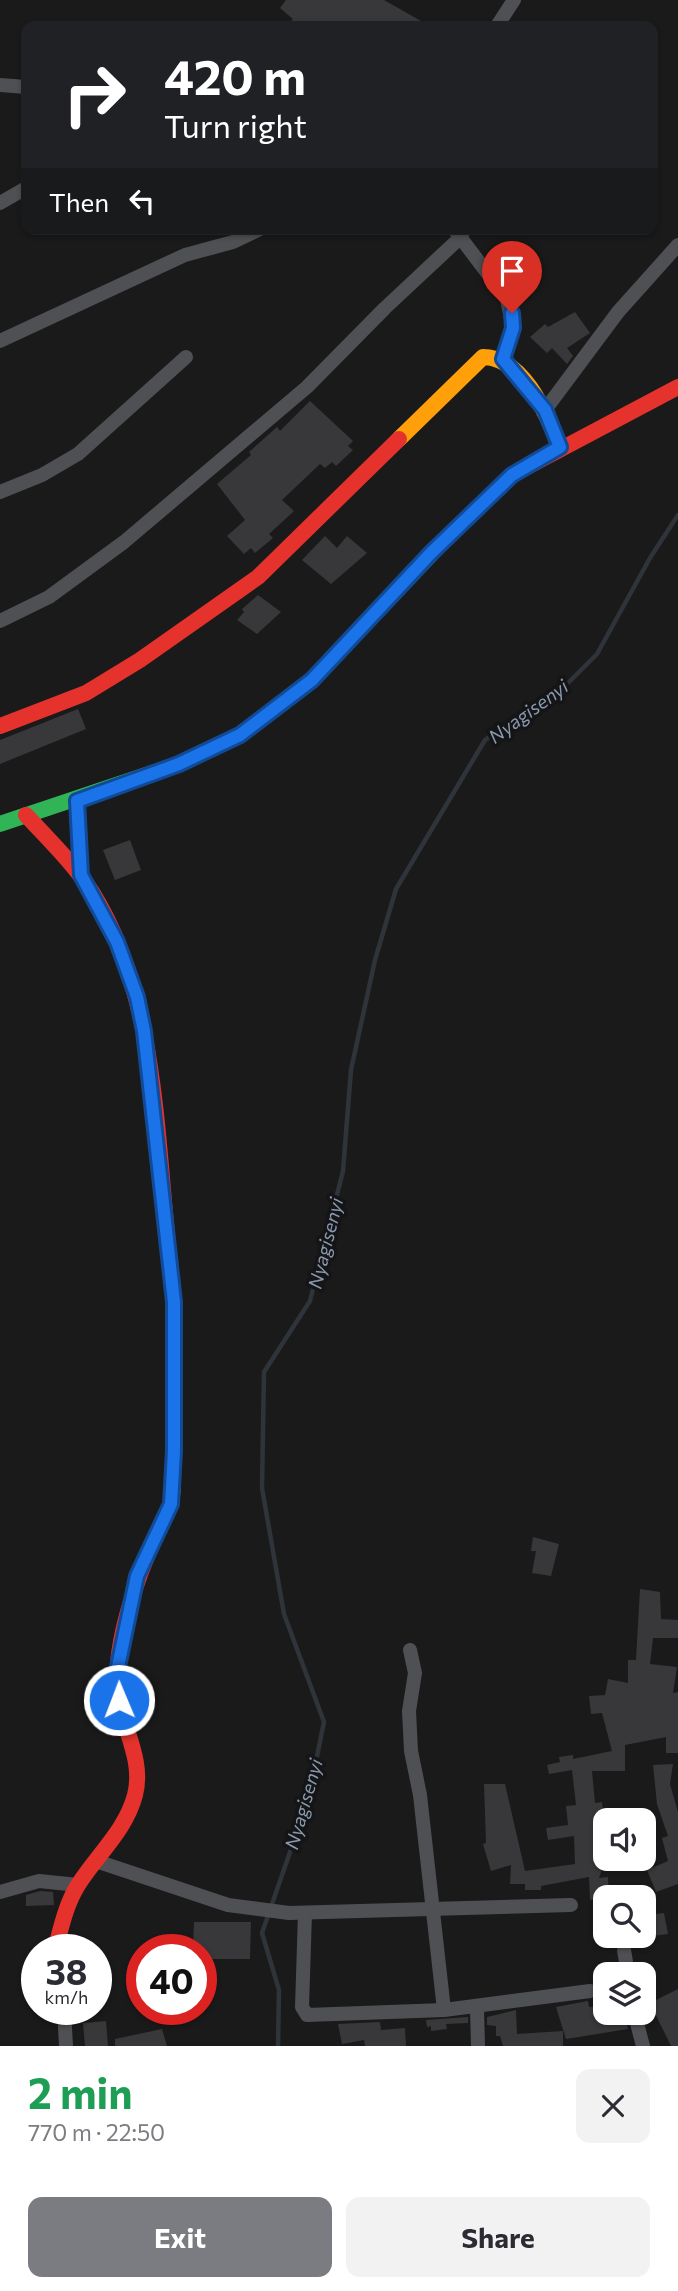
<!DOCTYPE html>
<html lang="en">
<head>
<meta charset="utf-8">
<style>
  :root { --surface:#fff; --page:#f2f2f3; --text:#2b2b33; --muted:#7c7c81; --accent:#7a7c81 }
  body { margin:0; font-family:Commissioner,sans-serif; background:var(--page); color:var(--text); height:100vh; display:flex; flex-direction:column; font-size:26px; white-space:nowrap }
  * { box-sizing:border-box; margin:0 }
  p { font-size:23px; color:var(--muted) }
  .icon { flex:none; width:38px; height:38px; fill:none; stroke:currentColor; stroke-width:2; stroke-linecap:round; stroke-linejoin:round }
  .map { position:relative; height:2046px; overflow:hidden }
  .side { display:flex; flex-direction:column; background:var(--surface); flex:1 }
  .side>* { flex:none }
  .banner { position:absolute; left:21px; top:21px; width:637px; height:214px; border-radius:14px; box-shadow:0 2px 5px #0004; background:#202124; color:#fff; overflow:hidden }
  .fabs { position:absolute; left:593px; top:1808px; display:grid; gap:14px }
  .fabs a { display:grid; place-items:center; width:63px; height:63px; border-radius:14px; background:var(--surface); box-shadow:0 2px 5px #0004; font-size:35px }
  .speed { position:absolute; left:21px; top:1934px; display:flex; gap:14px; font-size:35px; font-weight:700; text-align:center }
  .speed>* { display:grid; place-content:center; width:91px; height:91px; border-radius:50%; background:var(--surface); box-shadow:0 2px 5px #0004; line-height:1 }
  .speed small { font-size:18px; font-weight:400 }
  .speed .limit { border:10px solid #d22; background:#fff; color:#111 }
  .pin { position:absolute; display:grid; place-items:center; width:60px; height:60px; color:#fff; margin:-72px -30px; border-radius:50% 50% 50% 0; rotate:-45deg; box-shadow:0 0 7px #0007 }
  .pin .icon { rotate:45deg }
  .me { position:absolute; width:77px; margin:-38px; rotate:359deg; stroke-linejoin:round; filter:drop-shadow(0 0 5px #0008) }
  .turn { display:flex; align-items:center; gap:24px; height:147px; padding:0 28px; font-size:32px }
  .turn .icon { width:91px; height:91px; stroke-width:2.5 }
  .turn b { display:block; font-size:49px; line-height:60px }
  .then { display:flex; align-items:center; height:66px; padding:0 28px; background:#0003; gap:14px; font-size:26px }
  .round { display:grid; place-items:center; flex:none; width:74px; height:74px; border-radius:14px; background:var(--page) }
  .summary { display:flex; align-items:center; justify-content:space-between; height:119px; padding:0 28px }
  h1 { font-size:42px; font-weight:700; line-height:52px; color:#1e9e55 }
  .primary-button { display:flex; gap:14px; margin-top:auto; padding:14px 28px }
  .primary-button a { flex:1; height:80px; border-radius:14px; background:var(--accent); color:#fff; font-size:28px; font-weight:700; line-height:80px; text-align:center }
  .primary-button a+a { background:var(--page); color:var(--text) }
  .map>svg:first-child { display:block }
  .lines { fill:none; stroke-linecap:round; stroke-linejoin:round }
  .stream { stroke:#2f343b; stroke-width:4.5 }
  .building { fill:#38383a }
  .street { stroke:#4f5053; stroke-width:14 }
  .fast { stroke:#30b455; stroke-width:16 }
  .slow { stroke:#ff9f0a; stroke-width:16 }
  .jam { stroke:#e5322d; stroke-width:16 }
  .route-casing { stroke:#114b97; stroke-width:18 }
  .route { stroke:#1a73e8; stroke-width:12 }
  .labels { text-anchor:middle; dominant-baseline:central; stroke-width:7; stroke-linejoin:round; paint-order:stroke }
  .water-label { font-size:19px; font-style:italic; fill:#899aaf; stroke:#151416 }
</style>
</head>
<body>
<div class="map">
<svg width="678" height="2046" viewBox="0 0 678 2046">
  <rect width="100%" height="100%" fill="#1a1a1a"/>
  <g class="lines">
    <polyline class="stream" points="278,2046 279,1990 262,1933 308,1800 324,1722 284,1614 262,1488 264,1372 310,1301 343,1171 351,1070 375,960 396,889 485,740 562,689 597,654 650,558 678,515"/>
  </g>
  <g class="building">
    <polygon points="286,0 384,0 430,26 286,26 293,19 280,8"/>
    <polygon points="575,312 590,333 567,348 573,356 567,364 552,348 547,353 530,337 545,324 548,327"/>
    <polygon points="310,401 353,441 348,446 353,450 336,466 332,462 325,468 320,464 282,500 294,511 269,534 273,538 255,553 251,548 244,554 227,536 245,520 217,484 251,455 249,452 277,427 280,431"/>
    <polygon points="325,536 337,548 347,536 367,553 331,584 302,560"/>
    <polygon points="258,595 281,612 257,634 237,620 244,612 242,609"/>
    <polygon points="78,709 86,729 0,764 0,740"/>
    <polygon points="130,840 141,870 115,880 103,850"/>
    <polygon points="533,1537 559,1544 551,1576 532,1573 536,1551 531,1551"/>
    <polygon points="640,1589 660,1592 661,1619 678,1620 678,1638 653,1638 650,1664 677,1667 673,1693 678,1692 678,1753 666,1753 666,1737 625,1745 625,1771 592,1771 595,1803 602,1802 604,1820 593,1821 594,1853 606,1858 599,1878 608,1877 609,1897 590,1900 589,1877 541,1886 541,1890 525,1890 525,1884 510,1884 511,1865 491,1871 483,1844 486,1843 484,1784 505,1784 525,1871 575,1864 574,1836 548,1840 546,1828 568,1825 566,1806 576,1805 572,1770 549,1774 547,1765 560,1762 559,1757 573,1755 573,1759 612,1751 602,1713 591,1714 589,1696 605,1695 608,1679 628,1683 628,1660 636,1660"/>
    <polygon points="673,1764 670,1784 678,1812 678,1884 656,1892 647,1870 668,1861 662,1838 668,1836 657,1804 653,1765"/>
    <polygon points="40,1891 53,1892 54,1905 26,1906 26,1895"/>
    <polygon points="664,1913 668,1934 652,1936 647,1915"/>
    <polygon points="194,1922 251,1922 250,1959 201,1959 201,1950 193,1950"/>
    <polygon points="678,1989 678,2046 671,2046 650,2003"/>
    <polygon points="588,2001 589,2007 606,2006 606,2012 625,2012 628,2029 566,2039 556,2007"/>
    <polygon points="516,2010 517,2034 563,2031 563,2046 503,2046 500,2036 496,2036 496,2026 487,2025 487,2017"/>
    <polygon points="468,2017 468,2023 446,2024 447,2029 431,2031 431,2026 427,2027 426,2020"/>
    <polygon points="106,2021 108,2046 85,2046 83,2023"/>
    <polygon points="380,2022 381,2030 405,2028 406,2046 365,2046 364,2040 342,2044 338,2024"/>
    <polygon points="162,2029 167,2046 115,2046 115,2039"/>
  </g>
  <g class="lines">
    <g class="street">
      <polyline points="497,26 514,0"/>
      <polyline points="0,85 26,87"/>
      <polyline points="0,203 26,188"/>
      <polyline points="454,229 507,299 513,328 503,359"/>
      <polyline points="0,341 185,255 233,242 260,229"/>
      <polyline points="545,410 618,312 678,245"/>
      <polyline points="0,492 42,475 78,454 186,357"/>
      <polyline points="0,621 49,597 124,542 307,387 385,308 462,236"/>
      <polyline points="77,801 81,875"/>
      <polyline points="410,1650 415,1673 409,1711 411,1751 420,1795 444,2010 590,1991"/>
      <polyline points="96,1861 228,1905 289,1913 571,1905"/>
      <polyline points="0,1892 39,1881 78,1885"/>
      <polyline points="305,1913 302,2007 307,2015 444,2010"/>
      <polyline points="624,1950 628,1974"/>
      <polyline points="477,2008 478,2046"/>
      <polyline points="64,2009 66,2046"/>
      <polyline points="634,2012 643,2046"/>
    </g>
    <g class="fast">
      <polyline points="0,824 179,764 240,735 312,680 438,547"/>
      <polyline points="158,1532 171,1504 173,1488 174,1302 169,1254"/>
    </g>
    <path class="slow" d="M 399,439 L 483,357 C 525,358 546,414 560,447"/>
    <g class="jam">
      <polyline points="438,547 512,475 678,387"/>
      <polyline points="0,726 86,693 140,660 258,577 399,439"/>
      <path d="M 26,815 C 49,840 73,863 92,892 C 157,996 156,1135 169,1254"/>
      <path d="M 55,1950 C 61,1928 66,1904 78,1885 C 97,1855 126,1830 135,1795 C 144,1760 123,1729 118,1696 C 112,1648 137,1575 158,1532"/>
    </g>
  </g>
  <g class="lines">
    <defs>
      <polyline id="route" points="119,1700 116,1676 137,1576 171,1504 174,1451 174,1302 144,1031 137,997 117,942 81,875 77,801 179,764 240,735 312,680 431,553 512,475 560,447 545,410 503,359 513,328 512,313"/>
    </defs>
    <use href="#route" class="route-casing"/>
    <use href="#route" class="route"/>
  </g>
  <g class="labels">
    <g class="water-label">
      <text transform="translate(528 711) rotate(-36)">Nyagisenyi</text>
      <text transform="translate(325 1243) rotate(-76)">Nyagisenyi</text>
      <text transform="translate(303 1804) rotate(-74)">Nyagisenyi</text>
    </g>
  </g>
</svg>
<div class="fabs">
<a><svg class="icon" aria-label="sound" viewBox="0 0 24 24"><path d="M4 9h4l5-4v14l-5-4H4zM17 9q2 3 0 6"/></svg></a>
<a><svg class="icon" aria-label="search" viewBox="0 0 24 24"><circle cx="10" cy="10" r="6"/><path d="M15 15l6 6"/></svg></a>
<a><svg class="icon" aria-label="layers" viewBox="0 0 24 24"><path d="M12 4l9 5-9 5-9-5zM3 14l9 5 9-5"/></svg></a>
</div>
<div class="speed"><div>38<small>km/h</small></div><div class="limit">40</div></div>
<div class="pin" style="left:512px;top:313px;background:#d93025"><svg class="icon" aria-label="arrive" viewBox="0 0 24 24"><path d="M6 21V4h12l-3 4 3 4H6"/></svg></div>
<svg class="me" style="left:119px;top:1700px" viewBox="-20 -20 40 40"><circle r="17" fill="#1a73e8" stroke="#fff" stroke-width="3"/><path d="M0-11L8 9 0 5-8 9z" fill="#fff"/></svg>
<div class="banner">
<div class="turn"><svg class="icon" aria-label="right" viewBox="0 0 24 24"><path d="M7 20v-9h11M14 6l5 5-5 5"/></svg><div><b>420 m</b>Turn right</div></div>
<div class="then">Then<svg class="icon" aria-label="left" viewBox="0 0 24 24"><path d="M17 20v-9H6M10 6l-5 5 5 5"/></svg></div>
</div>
</div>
<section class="side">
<div class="summary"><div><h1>2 min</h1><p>770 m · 22:50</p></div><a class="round"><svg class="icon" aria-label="close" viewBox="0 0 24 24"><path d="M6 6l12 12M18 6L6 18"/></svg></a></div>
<div class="primary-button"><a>Exit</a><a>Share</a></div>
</section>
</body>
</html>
